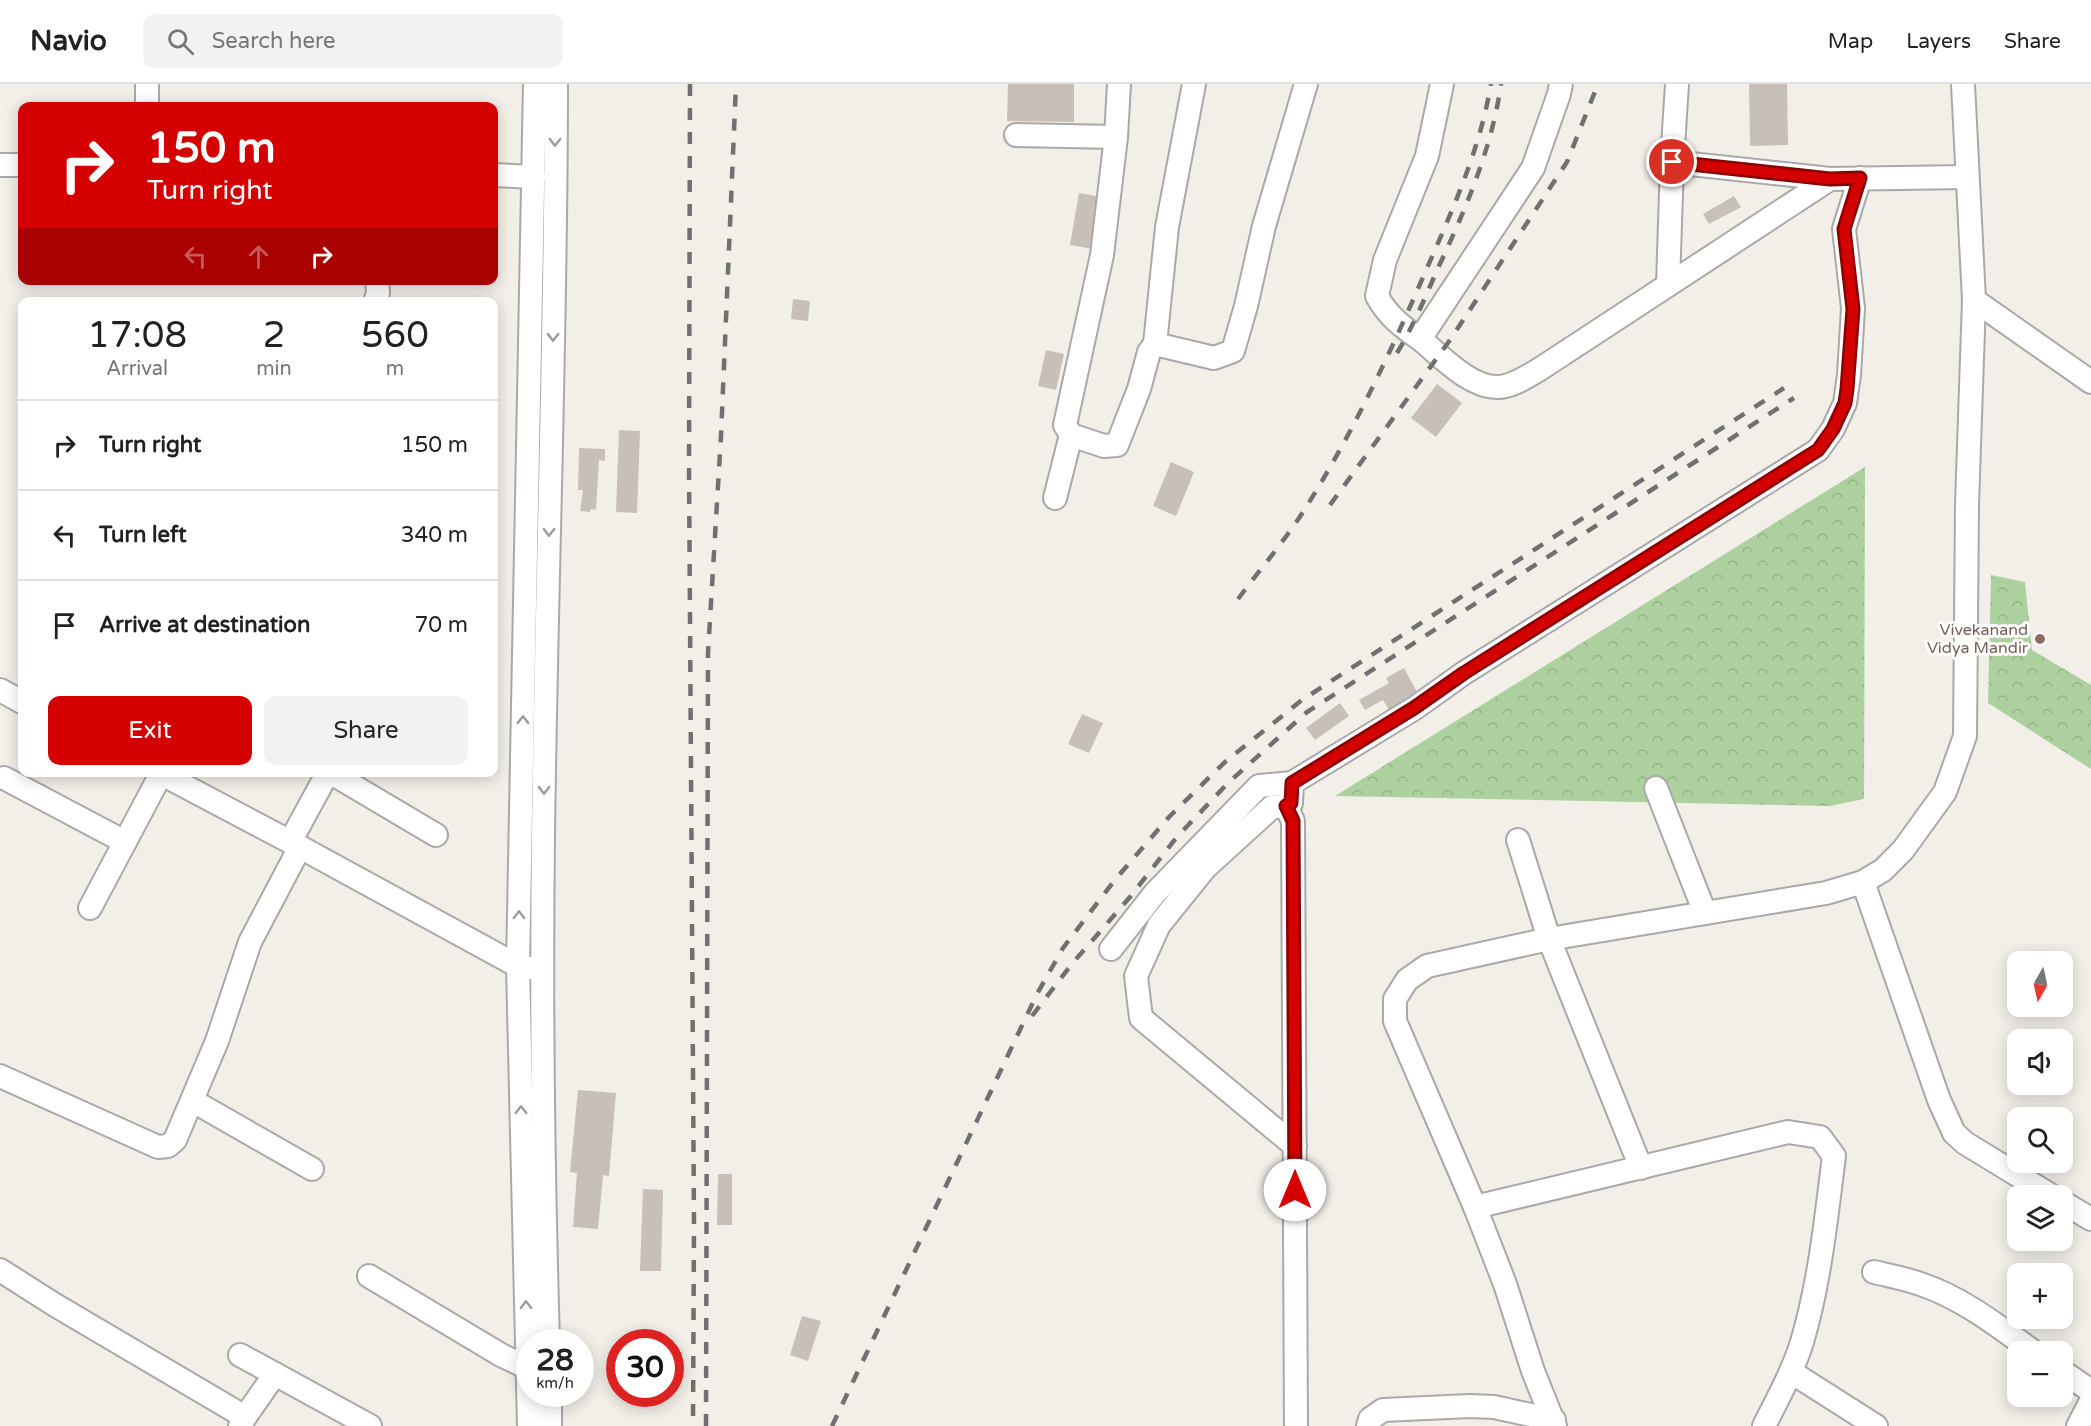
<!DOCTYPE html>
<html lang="en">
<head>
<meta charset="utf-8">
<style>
  :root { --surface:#fff; --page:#f2f2f2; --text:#222; --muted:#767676; --line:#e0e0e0; --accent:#d40000 }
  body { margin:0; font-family:"Varela Round",sans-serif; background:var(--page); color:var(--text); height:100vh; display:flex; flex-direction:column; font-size:22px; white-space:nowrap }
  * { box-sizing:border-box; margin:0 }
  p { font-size:20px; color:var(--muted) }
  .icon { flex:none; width:33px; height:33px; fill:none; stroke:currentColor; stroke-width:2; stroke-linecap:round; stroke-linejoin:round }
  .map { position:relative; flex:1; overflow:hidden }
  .drawer { position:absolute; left:18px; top:213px; width:480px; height:480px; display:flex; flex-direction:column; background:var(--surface); border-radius:12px; box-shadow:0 3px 15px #0003 }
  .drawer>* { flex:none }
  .top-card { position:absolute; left:18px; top:18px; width:480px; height:183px; border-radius:12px; box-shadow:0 3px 15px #0003; background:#d40000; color:#fff; overflow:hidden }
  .needle { width:39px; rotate:189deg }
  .controls { position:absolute; left:2007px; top:867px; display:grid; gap:12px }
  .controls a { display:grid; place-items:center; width:66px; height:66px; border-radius:12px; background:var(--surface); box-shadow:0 3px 15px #0003; font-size:30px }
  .speed { position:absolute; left:516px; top:1245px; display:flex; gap:12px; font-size:30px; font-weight:700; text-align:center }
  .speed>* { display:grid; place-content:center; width:78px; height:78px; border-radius:50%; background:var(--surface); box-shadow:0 3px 15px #0003; line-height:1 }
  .speed small { font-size:15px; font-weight:400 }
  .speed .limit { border:9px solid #d22; background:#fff; color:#111 }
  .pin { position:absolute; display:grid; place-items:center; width:51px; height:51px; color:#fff; margin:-26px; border:3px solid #fff; border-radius:50%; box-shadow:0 2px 6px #0007 }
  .me { position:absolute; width:66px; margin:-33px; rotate:0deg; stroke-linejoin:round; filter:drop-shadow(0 0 4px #0008) }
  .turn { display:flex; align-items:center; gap:21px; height:126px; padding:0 30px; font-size:27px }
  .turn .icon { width:78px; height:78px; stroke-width:2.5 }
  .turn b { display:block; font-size:42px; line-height:51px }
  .lanes { display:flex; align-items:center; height:57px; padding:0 30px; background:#0003; justify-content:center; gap:30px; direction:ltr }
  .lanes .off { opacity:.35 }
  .eta { display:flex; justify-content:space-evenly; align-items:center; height:102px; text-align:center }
  .eta b { font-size:36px; font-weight:600; line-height:42px }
  .button { display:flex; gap:12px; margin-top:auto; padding:12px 30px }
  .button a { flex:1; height:69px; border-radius:12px; background:var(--accent); color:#fff; font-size:24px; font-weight:600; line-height:69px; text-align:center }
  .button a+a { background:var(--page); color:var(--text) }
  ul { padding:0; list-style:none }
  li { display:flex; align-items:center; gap:18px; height:90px; padding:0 30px; border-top:2px solid var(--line) }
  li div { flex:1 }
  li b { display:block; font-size:22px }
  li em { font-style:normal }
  header { display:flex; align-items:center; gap:36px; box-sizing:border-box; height:84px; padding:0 30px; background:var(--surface); border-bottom:2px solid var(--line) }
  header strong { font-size:28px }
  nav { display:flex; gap:33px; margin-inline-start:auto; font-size:21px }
  .search { width:420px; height:54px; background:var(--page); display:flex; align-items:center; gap:15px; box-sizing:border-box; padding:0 21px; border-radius:12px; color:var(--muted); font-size:22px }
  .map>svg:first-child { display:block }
  .forest { fill:url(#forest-crowns) }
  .building { fill:#c7bfb8 }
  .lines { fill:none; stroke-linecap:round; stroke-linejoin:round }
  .minor-casing { stroke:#a9a9a9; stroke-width:26 }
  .minor { stroke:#fff; stroke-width:22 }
  .rail { stroke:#707070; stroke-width:4.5; stroke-dasharray:12 12; stroke-linecap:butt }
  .oneway { stroke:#9c9c9c }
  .route-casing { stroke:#8a0000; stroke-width:15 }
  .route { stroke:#d40000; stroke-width:10 }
  .education-dot { fill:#8d6e63; stroke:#fff; stroke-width:2 }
  .labels { text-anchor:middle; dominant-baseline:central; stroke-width:6; stroke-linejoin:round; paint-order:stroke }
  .education-label { font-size:16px; fill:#785e54; stroke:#fff; text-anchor:end }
</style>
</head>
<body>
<header>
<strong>Navio</strong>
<div class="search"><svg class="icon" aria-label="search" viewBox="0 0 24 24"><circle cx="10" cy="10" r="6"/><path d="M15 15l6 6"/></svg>Search here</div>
<nav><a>Map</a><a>Layers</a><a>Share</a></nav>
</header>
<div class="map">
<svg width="2091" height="1342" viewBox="0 0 2091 1342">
  <defs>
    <pattern id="forest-crowns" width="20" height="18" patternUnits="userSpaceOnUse" patternTransform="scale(1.5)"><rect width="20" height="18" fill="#add19e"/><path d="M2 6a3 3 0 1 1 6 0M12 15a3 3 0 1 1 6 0" fill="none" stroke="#95b388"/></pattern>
  </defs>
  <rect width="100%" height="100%" fill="#f2efe9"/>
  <g class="forest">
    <polygon points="1865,383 1864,715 1830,722 1335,712"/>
    <polygon points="1991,491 2025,498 2032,566 2091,601 2091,685 1988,619"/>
  </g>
  <g class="building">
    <polygon points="1008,0 1074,0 1074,38 1007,37"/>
    <polygon points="1749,0 1787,0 1788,61 1750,62"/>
    <polygon points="1079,109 1102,113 1093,165 1070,161"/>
    <polygon points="1734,112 1741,123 1709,140 1703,130"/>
    <polygon points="793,215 810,217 808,237 791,235"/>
    <polygon points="1046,266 1064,270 1056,306 1038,302"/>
    <polygon points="1437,300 1462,319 1436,353 1411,334"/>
    <polygon points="619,346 640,347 637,429 616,428"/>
    <polygon points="579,364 605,365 605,377 599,376 596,426 591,425 590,428 580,427 583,406 578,406"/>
    <polygon points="1171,378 1194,388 1176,432 1153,422"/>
    <polygon points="1404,584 1418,610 1389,626 1383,616 1365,626 1359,616 1389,599 1386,594"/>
    <polygon points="1340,619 1349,632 1315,656 1306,644"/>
    <polygon points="1082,630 1103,639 1089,669 1068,660"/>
    <polygon points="578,1006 616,1009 609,1092 603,1091 598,1145 573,1143 577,1089 570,1088"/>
    <polygon points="718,1090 732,1090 732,1141 717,1141"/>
    <polygon points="643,1105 663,1106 661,1187 640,1187"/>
    <polygon points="802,1232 821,1237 808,1277 790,1271"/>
  </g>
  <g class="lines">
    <defs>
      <g id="minor">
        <polyline points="147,0 147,22"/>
        <polyline points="1119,0 1116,53 1102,171 1065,341 1071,351 1104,362 1117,361 1139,305 1149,268 1155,260 1214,274 1233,267 1246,222 1264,142 1306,0"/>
        <path d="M 1561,0 L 1559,10 L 1533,84 L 1420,255 C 1441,272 1470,304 1498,303 C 1512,303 1528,292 1540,285 L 1830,95"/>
        <polyline points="1677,0 1672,78 1830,95 1967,93"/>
        <polyline points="1016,51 1116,53"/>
        <polyline points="0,81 22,81"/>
        <polyline points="494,91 534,93"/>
        <polyline points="1668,201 1672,78"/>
        <polyline points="1974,216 2091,298"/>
        <polyline points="375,218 378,209 377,196"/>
        <path d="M 1420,255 C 1402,243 1387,231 1377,212 L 1385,176 L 1427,72 L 1442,0"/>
        <polyline points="1155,260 1167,143 1194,0"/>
        <polyline points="1055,414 1071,351"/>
        <polyline points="0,606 22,618"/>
        <polyline points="158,688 300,763 518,882 530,884"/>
        <polyline points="4,694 125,758"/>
        <polyline points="1656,704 1705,829"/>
        <polyline points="1286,722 1291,719 1292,699 1415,624 1464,589 1818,366 1833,345 1845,319 1849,291 1853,224 1844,145 1860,94"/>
        <polyline points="1518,756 1549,855 1641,1084"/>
        <polyline points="290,758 327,690 333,690 436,751"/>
        <polyline points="1863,798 1939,1016 1954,1049 1965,1059 2052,1112"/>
        <polyline points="90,824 161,690"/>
        <polyline points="1111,865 1155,809 1259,702 1292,699"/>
        <polyline points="0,992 158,1063 168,1062 175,1056 217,957 250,858 300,763"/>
        <polyline points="193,1017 312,1085"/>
        <polyline points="1295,1062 1141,934 1136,892 1159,841 1205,784 1272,723 1286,722 1293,737 1296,1342"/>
        <polyline points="2062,1118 2091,1135"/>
        <polyline points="1475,1123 1505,1200 1533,1287 1555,1342"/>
        <polyline points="0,1186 55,1221 245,1333 240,1342"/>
        <path d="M 1874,1188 C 1890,1192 1908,1195 1923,1201 C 1964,1215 1999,1243 2034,1268"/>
        <polyline points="369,1192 501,1271 530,1285"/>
        <path d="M 548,1258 C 543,1090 541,921 543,753 C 546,502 556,251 556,0"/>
        <polyline points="240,1271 370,1342"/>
        <polyline points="2062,1287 2091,1307"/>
        <polyline points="1791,1288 1876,1342"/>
        <polyline points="550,1310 550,1342"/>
        <polyline points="245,1333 275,1290"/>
        <polyline points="529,1342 518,882 535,0"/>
        <polyline points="1368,1342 1370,1335 1383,1326 1470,1322 1494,1323 1554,1336"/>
        <path d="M 1764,1342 C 1778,1314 1793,1287 1802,1258 C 1820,1197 1826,1135 1834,1072 L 1820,1053 L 1788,1048 L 1475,1123 L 1395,937 L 1395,915 L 1407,896 L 1427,882 L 1549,855 L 1826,809 L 1863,798 L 1883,786 L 1903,766 L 1945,708 L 1965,652 L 1967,420 L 1974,216 L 1963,0"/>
        <polyline points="2078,1342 2091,1317"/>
      </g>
    </defs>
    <use href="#minor" class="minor-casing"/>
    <use href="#minor" class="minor"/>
    <g class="rail">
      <polyline points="690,0 689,383 694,1139 693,1342"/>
      <path d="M 1397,269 C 1414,241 1426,211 1439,182 C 1466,124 1492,64 1501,0"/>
      <polyline points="1330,421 1450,256 1567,78 1598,0"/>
      <path d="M 1238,515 C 1261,484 1288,453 1308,420 C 1355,345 1392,265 1427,184 C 1453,125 1480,65 1491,0"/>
      <polyline points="1032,932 1071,881 1130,813 1176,754 1228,699 1307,628 1794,314"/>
      <polyline points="706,1342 708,569 721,352 736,0"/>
      <polyline points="832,1342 1037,910 1063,864 1114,797 1169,733 1225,678 1302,616 1784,304"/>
    </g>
  </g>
  <defs><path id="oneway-chevron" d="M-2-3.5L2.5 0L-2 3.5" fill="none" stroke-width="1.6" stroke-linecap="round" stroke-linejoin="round" transform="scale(1.5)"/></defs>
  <g class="oneway">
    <use href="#oneway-chevron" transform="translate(555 58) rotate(91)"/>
    <use href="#oneway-chevron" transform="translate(553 253) rotate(91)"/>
    <use href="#oneway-chevron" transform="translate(549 448) rotate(91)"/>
    <use href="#oneway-chevron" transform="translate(523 636) rotate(-89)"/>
    <use href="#oneway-chevron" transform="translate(544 706) rotate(91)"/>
    <use href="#oneway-chevron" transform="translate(519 831) rotate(-89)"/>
    <use href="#oneway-chevron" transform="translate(521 1026) rotate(-91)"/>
    <use href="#oneway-chevron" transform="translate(526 1221) rotate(-91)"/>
  </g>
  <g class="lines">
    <defs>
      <polyline id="route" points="1295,1106 1293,737 1286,722 1291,719 1292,699 1414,624 1464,589 1818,366 1833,345 1845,319 1847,305 1853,225 1844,145 1860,94 1830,95 1672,78"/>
    </defs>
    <use href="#route" class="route-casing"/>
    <use href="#route" class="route"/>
  </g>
  <circle class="education-dot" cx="2040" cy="555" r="6"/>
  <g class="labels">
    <g class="education-label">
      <text x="2028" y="546">Vivekanand<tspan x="2028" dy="18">Vidya Mandir</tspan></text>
    </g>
  </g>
</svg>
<div class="controls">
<a><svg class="needle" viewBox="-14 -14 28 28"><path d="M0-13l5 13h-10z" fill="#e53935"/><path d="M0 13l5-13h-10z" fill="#767676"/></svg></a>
<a><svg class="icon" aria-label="sound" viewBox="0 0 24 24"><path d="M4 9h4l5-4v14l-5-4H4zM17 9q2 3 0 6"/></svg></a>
<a><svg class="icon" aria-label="search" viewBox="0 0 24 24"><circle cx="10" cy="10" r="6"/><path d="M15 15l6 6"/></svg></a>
<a><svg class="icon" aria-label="layers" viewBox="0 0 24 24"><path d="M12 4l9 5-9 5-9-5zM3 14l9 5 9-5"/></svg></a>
<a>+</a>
<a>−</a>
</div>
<div class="speed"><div>28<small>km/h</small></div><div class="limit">30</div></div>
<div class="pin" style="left:1672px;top:78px;background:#d93025"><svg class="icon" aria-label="arrive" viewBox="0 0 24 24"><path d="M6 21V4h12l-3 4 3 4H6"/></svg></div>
<svg class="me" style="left:1295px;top:1106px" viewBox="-20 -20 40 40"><circle r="19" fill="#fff"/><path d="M0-13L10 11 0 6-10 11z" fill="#d40000"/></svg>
<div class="top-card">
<div class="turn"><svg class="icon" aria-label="right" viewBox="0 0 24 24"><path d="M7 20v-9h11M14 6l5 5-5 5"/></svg><div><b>150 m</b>Turn right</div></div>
<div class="lanes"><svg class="icon off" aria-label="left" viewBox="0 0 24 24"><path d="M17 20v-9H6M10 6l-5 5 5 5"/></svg><svg class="icon off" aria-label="ahead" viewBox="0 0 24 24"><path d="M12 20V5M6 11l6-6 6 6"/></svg><svg class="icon" aria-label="right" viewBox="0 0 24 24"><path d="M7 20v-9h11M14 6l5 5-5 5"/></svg></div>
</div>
<section class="drawer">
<div class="eta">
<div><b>17:08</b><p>Arrival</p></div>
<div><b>2</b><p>min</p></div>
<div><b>560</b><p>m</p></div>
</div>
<ul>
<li><svg class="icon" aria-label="right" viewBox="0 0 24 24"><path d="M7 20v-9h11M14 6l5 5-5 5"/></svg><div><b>Turn right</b></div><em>150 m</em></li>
<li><svg class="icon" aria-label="left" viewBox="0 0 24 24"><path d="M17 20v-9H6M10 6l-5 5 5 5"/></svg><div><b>Turn left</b></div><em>340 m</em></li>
<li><svg class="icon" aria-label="arrive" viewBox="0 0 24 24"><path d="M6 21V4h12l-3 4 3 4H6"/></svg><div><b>Arrive at destination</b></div><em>70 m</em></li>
</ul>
<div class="button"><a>Exit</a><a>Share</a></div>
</section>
</div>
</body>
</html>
